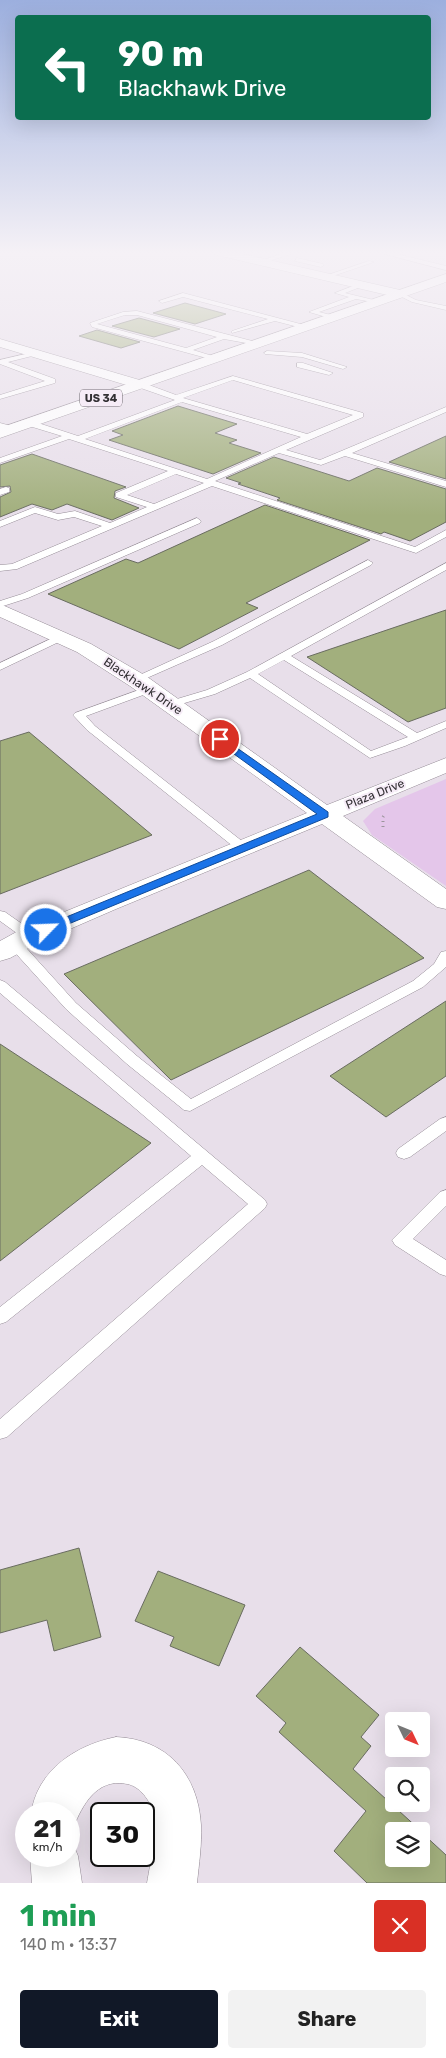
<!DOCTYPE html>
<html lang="en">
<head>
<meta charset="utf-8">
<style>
  :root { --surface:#fff; --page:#f2f2f2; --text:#222; --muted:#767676; --accent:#111827 }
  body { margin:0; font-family:Rubik,sans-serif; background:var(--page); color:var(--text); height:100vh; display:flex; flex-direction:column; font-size:19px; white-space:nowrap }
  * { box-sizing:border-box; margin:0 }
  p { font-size:16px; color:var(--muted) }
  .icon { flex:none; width:28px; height:28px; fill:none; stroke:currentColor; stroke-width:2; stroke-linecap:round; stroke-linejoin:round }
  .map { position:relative; height:1883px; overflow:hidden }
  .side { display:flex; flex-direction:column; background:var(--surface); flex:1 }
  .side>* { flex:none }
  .hud { position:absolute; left:15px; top:15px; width:416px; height:105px; border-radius:5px; box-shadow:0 5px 20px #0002; background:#0b6e4f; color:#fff; overflow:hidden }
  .needle { width:32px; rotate:133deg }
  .tools { position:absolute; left:385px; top:1712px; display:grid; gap:10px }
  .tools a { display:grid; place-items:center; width:45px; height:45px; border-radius:5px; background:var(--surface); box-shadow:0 5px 20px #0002; font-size:25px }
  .speed { position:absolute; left:15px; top:1802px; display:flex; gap:10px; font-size:25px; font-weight:700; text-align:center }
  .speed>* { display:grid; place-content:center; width:65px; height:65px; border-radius:50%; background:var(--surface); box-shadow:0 5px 20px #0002; line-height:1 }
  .speed small { font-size:12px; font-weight:400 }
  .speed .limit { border:2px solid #111; border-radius:8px; background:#fff; color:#111 }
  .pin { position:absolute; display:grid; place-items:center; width:42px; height:42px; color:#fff; margin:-21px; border:2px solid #fff; border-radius:50%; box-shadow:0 1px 5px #0007 }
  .me { position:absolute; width:55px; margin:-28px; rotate:66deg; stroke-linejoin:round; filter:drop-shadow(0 0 4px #0008) }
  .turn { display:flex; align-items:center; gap:18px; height:105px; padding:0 20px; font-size:22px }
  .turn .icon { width:65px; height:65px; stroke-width:2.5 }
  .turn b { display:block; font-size:35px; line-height:42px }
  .round { display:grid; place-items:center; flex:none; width:52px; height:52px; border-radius:5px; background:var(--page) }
  .head { display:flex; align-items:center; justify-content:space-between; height:85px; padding:0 20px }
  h1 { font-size:30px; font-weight:700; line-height:38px; color:#1e9e55 }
  .action { display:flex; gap:10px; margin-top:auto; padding:10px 20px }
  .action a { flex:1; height:58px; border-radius:5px; background:var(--accent); color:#fff; font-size:20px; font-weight:700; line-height:58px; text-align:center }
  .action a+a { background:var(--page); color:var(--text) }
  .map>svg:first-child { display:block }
  .green { fill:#e4c6ea }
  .building { fill:#a2af7d; stroke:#696c60 }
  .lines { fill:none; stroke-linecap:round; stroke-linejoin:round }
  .service-casing { stroke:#958c96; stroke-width:1 }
  .minor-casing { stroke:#958c96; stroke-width:1 }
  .primary-casing { stroke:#958c96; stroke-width:1 }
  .path { stroke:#9b949c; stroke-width:3; stroke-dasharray:1 4; stroke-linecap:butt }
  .service { fill:#fff; fill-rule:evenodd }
  .minor { fill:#fff; fill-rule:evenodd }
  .primary { fill:#fff; fill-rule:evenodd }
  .route { fill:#1a73e8; stroke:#114b97 }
  .labels { text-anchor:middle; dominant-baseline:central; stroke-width:4; stroke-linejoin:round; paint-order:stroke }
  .shield { fill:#f6ecf7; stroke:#6d686e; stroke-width:1 }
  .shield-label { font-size:11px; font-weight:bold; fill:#322f33 }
  .street-label { font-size:12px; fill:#322f33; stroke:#f6ecf7 }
</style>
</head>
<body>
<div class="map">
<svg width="446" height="1883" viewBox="0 0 446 1883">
  <rect width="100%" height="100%" fill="#e8dfea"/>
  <polygon class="green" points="446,779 446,886 372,835 363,821 375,809"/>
  <g class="building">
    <polygon points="185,303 226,314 195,324 153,313"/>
    <polygon points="139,318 180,329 154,337 112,326"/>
    <polygon points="97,330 140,342 121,348 79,336"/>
    <polygon points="178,406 237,424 215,433 237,440 229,443 261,453 213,474 109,440 123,435 112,431"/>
    <polygon points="446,436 446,479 389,462"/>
    <polygon points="32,454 126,487 115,491 114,498 139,508 112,520 67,504 52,510 32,504 0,517 0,497 11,492 10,486 0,487 0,465"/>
    <polygon points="274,457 349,481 377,468 446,489 446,522 410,541 384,532 381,534 277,500 280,498 238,484 241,483 226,478"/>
    <polygon points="265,505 370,540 246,603 258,608 179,649 48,594 126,559 138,563"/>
    <polygon points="446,610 446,708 408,722 307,657"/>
    <polygon points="29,732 152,835 0,894 0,741"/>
    <polygon points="309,870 424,958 171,1080 64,974"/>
    <polygon points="446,1001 446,1076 386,1117 330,1076"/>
    <polygon points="0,1044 151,1143 0,1261"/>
    <polygon points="79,1548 101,1637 54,1651 47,1620 0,1633 0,1570"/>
    <polygon points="158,1571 245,1605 219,1666 170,1646 174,1637 135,1621"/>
    <polygon points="300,1647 379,1715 361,1737 371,1746 353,1769 421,1831 394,1831 394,1859 421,1859 421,1832 446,1855 446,1883 367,1883 334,1851 366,1811 279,1732 286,1723 256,1696"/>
  </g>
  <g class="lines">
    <defs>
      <g id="service">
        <polygon points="287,252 297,252 263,263 258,262"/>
        <polygon points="377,252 389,252 446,266 446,270"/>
        <polygon points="297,258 323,264 324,265 321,267 295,261"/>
        <polygon points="369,261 374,262 327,278 322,277"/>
        <polygon points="361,283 363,286 345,293 378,301 378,303 356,299 319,312 335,316 336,317 333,319 309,312 349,297 335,293"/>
        <polygon points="400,292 416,300 446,306 446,310 412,302 398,295 398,293"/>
        <polygon points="183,293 308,326 309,327 306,329 275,321 232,333 232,331 268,319 183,297 162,303 159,301"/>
        <path d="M 137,311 L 260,343 L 257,345 L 224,339 L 193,350 L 216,357 L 216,359 L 214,360 L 92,327 L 90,323 L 123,312 ZM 125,315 L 137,315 L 217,337 L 186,348 L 97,324 Z"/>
        <polygon points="267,351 302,353 347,367 343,369 302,357 265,354 264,353"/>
        <polygon points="34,352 37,354 36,355 8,362 55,379 55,383 0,399 0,395 45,381 0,364 0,360"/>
        <polygon points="297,363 303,363 333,373 329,375 297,367"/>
        <path d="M 233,376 L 363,413 L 363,417 L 286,450 L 320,460 L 446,407 L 446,412 L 352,453 L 446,481 L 446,487 L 345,456 L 321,465 L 279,453 L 215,481 L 415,547 L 446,530 L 446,537 L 416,553 L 212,486 L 17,569 L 0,571 L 0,565 L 12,564 L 102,526 L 74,517 L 58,520 L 35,513 L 0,527 L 0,521 L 35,507 L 58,514 L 75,511 L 110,523 L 147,507 L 116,497 L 116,493 L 168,471 L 69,439 L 0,463 L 0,458 L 62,436 L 26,425 L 26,421 L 32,421 L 78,436 L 175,400 L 135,386 L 135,382 L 141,382 L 176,395 ZM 233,380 L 353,415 L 307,434 L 183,398 ZM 182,402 L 301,437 L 207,479 L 85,439 ZM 176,474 L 204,483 L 154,504 L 127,495 Z"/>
        <polygon points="0,423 15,427 16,429 12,431 0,428"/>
        <polygon points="6,487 9,488 9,492 0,495 0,489"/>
        <polygon points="197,518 201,521 200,523 28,598 0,607 0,601 22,594"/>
        <polygon points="368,560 373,563 371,565 222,645 140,681 136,682 131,679 214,641"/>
        <path d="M 446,563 L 446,570 L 291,656 L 417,733 L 446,721 L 446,728 L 405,746 L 370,758 L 250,678 L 215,694 L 171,707 L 165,704 L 167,702 L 207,690 L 247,672 ZM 284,660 L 408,737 L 371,751 L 258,674 Z"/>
        <polygon points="61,634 65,635 65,639 0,670 0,663"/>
        <polygon points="150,686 155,689 154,691 86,716 95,726 247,845 249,848 247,851 239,851 87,730 73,715 75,713"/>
        <polygon points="0,911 5,912 35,933 37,936 35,939 25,939 0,921"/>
        <polygon points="15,940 20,941 76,1003 137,1056 191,1099 413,981 434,964 441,952 446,951 446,967 423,987 190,1111 184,1110 127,1064 66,1009 10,947 8,944"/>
        <polygon points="0,980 5,982 265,1200 267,1204 265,1208 7,1437 0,1439 0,1419 248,1204 202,1165 6,1322 0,1324 0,1307 191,1156 0,993"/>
        <polygon points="446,1117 446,1131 410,1157 404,1159 398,1157 396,1153 398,1149 440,1119"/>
        <polygon points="446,1190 446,1206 413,1239 446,1260 446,1276 440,1274 395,1245 392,1240 440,1192"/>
      </g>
      <g id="minor">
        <polygon points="211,252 234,252 400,290 406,294 400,298 217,255"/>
        <polygon points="0,339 143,381 145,384 143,387 133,387 0,347"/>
        <polygon points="0,604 91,644 146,676 327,805 446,758 446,773 343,816 446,889 446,909 437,907 322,824 116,909 40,942 10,958 0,961 0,941 20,930 307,813 130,686 77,652 0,617"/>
        <path d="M 116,1737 C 167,1739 198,1774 201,1825 C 202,1844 199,1864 197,1883 L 147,1883 C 151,1859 158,1831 151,1807 C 149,1800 143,1793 138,1789 C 131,1784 128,1784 120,1783 C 93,1782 80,1810 72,1831 L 69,1832 L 69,1814 L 31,1814 C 37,1770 76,1745 116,1737 Z"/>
        <polygon points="69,1838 71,1839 78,1856 82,1883 32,1883 30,1856 69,1856"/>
      </g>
      <polygon id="primary" points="446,274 446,282 0,438 0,428"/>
    </defs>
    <use href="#service" class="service-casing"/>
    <use href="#minor" class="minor-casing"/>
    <use href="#primary" class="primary-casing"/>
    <polyline class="path" points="383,827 383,817 385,814"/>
    <use href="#service" class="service"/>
    <use href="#minor" class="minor"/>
    <use href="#primary" class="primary"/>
  </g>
  <linearGradient id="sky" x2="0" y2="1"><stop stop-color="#9cafde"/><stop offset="0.49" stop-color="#f5f1f6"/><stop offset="1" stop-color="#f5f1f6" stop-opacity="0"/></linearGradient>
  <rect width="446" height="516" fill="url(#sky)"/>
  <polygon class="route" points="220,736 328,812 328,817 49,932 42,932 40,930 42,927 317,814 216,741 215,739"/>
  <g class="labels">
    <rect class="shield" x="80" y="389.5" width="42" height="17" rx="4"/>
    <g class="shield-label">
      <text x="101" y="398">US 34</text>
    </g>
    <g class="street-label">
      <text transform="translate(143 686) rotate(34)">Blackhawk Drive</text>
      <text transform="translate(375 794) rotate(-22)">Plaza Drive</text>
    </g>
  </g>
</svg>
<div class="tools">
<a><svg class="needle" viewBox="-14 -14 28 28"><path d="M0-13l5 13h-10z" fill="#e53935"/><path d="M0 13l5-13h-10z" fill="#767676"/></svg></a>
<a><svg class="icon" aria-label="search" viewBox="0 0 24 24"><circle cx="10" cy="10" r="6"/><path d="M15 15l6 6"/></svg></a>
<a><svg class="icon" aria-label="layers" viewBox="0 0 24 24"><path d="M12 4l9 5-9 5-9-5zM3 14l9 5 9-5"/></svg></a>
</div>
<div class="speed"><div>21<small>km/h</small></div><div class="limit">30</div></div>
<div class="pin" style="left:220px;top:739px;background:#d93025"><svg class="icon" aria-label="arrive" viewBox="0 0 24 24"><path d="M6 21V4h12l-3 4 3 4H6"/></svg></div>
<svg class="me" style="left:46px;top:930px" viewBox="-20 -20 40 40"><circle r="17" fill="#1a73e8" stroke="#fff" stroke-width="3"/><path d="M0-11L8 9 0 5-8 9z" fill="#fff"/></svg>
<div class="hud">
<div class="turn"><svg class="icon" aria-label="left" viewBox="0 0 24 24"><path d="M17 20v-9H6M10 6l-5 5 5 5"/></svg><div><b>90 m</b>Blackhawk Drive</div></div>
</div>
</div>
<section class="side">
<div class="head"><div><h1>1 min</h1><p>140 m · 13:37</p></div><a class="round" style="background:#d93025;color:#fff"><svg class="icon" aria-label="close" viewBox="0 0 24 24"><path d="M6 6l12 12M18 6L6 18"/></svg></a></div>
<div class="action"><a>Exit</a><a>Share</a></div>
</section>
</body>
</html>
